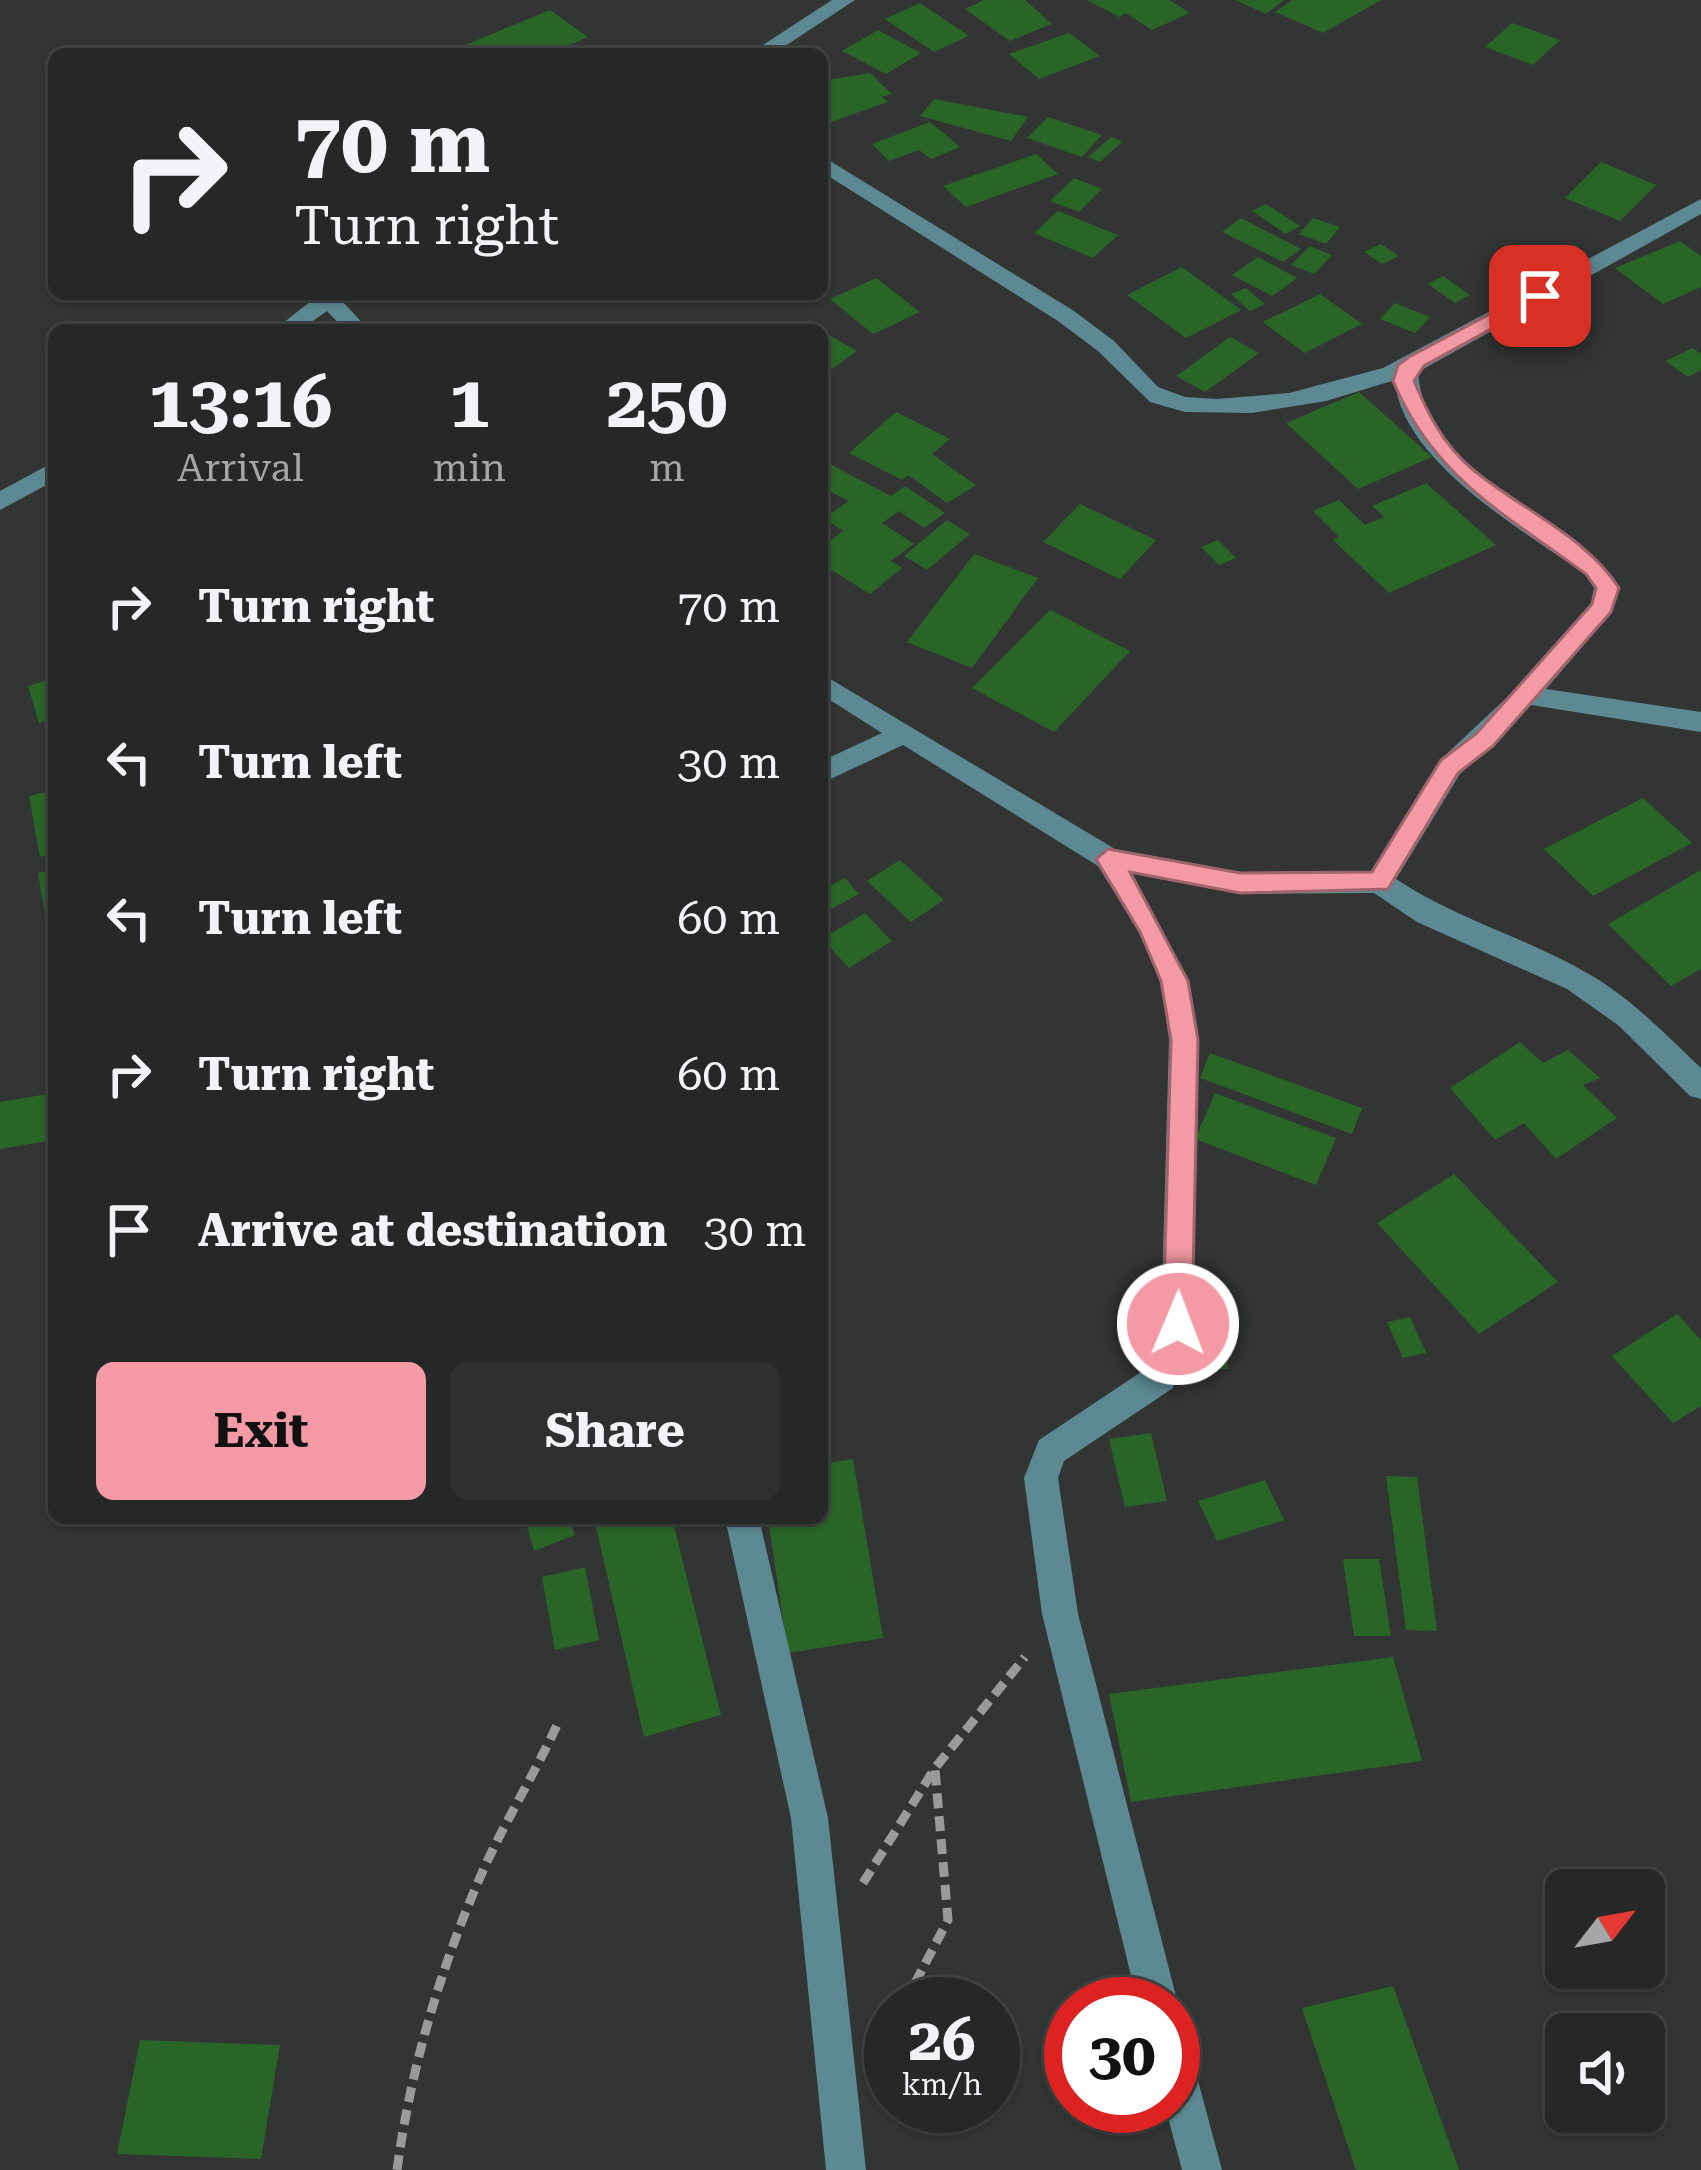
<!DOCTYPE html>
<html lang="en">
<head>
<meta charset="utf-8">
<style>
  :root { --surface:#262827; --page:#2e302f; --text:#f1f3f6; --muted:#a4a6a7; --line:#424444; --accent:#f49aa6 }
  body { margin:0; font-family:"Roboto Serif",serif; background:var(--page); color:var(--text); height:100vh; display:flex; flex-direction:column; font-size:45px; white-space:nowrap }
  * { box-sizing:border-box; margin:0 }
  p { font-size:39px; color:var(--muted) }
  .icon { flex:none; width:66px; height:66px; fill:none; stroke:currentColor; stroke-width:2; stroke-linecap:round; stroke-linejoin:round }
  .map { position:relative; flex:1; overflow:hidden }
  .drawer { position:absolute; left:48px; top:324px; width:780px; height:1200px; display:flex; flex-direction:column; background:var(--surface); border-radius:18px; box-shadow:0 3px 9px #0004,0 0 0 3px var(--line) }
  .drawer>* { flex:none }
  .hud { position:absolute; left:48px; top:48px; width:780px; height:252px; border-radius:18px; box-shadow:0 3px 9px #0004,0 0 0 3px var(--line); background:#262827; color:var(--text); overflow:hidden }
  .needle { width:78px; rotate:59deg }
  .tools { position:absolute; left:1545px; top:1869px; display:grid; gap:24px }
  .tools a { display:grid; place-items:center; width:120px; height:120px; border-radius:18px; background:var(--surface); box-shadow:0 3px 9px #0004,0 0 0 3px var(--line); font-size:60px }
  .speed { position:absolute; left:864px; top:1977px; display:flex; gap:24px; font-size:60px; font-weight:700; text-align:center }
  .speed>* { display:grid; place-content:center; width:156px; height:156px; border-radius:50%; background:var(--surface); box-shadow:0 3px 9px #0004,0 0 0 3px var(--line); line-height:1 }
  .speed small { font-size:30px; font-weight:400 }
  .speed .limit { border:18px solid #d22; background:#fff; color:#111 }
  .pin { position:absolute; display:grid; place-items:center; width:102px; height:102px; color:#fff; margin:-51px; border-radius:24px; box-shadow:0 6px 18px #0006 }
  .me { position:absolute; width:132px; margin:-66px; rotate:1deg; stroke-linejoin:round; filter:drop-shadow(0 0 9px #0008) }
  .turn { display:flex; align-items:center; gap:42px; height:252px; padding:0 48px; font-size:54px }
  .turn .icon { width:156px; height:156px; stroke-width:2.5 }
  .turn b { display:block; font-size:84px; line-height:102px }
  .eta { display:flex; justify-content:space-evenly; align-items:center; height:204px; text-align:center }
  .eta b { font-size:72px; font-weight:700; line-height:84px }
  .primary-button { display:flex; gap:24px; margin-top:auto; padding:24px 48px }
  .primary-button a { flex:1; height:138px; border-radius:18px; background:var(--accent); color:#111; font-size:48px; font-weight:700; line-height:138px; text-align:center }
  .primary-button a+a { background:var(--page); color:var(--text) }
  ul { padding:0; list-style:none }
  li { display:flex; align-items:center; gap:36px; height:156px; padding:0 48px }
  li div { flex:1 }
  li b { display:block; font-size:45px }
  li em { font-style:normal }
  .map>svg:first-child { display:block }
  .building { fill:#2a6528 }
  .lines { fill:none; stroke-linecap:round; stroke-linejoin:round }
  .path { stroke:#999b9a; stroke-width:9; stroke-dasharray:15 8; stroke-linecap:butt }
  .minor { fill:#5d8a92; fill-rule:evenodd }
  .route { fill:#f49aa6; stroke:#9f646c; stroke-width:3 }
</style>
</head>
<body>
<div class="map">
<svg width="1701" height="2170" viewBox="0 0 1701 2170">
  <rect width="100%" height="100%" fill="#323534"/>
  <g class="building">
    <polygon points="984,0 1025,0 1052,24 1010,41 965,9"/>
    <polygon points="1087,0 1169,0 1190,13 1152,30 1126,13 1119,17"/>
    <polygon points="1235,0 1284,0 1266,14"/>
    <polygon points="1292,0 1381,0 1323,33 1275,12"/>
    <polygon points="920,3 969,36 934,52 885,19"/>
    <polygon points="550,10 588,37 548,54 443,54"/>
    <polygon points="1512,23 1560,40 1533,65 1485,47"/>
    <polygon points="878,30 921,53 886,74 842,51"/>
    <polygon points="1069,33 1100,56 1039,79 1009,54"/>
    <polygon points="870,73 892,94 882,97 888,102 822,125 822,81"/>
    <polygon points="934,99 1028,117 1011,141 920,116"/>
    <polygon points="1048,117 1102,135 1082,157 1027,138"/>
    <polygon points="930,122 960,147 931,159 919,150 889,161 872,144"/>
    <polygon points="1111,137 1122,142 1100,162 1088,157"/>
    <polygon points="1036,154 1058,174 966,207 943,186"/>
    <polygon points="1601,162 1656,185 1620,221 1565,198"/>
    <polygon points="1074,178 1102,189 1079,212 1050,201"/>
    <polygon points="1266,204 1300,226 1286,234 1252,211"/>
    <polygon points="1058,211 1118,235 1093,258 1034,233"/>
    <polygon points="1241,218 1301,249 1283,262 1222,232"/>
    <polygon points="1313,218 1340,227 1326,244 1299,234"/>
    <polygon points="1680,241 1701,256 1701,287 1663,304 1615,268"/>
    <polygon points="1381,244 1399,256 1382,264 1364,252"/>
    <polygon points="1310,246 1332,255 1314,274 1291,265"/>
    <polygon points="1258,257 1297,278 1272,296 1232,275"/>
    <polygon points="1182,267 1241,310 1186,338 1127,295"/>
    <polygon points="1443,276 1470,295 1455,303 1428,284"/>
    <polygon points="876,278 920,312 873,334 830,299"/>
    <polygon points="1246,288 1265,304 1250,311 1231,294"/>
    <polygon points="1320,294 1362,324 1305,353 1263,322"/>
    <polygon points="1395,303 1430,317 1415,333 1380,319"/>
    <polygon points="822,331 857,351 822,376"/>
    <polygon points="1230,337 1259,353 1205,392 1176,376"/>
    <polygon points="1693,348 1701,354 1701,370 1688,377 1665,361"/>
    <polygon points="1359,392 1432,457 1358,489 1286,423"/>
    <polygon points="896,412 950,439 932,454 976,485 947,503 908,475 902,480 849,453"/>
    <polygon points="822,460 891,496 905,486 945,513 924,528 899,511 882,523 914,544 891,561 902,568 870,594 822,564 822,547 843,531 824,518 849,501 822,488"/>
    <polygon points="1426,483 1496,545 1389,593 1333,540 1339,537 1313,511 1339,500 1365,525 1384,517 1372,506"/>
    <polygon points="1080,504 1156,540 1120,579 1043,542"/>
    <polygon points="947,520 970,534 927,570 904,556"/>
    <polygon points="1218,540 1236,558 1219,565 1201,547"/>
    <polygon points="974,554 1038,578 972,668 907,642"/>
    <polygon points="1050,610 1130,651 1054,732 972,688"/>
    <polygon points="54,678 54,719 39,723 28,686"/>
    <polygon points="54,790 54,853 40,857 29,796"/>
    <polygon points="1643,798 1692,843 1593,896 1544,849"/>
    <polygon points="900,860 944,900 911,922 867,881"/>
    <polygon points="54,869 54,931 48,932 38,873"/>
    <polygon points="1701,870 1701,969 1671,986 1608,924"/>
    <polygon points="845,878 859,894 822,914 822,890"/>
    <polygon points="865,913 892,941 849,968 822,939"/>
    <polygon points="1520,1042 1543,1063 1568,1050 1600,1078 1583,1085 1617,1118 1556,1159 1524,1123 1495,1140 1450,1088"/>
    <polygon points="1210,1053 1362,1108 1352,1134 1200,1078"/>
    <polygon points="54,1093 54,1140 0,1149 0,1102"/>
    <polygon points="1215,1093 1336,1138 1316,1185 1195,1139"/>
    <polygon points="1454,1174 1558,1282 1479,1334 1377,1223"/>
    <polygon points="1677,1314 1701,1340 1701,1406 1673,1423 1612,1356"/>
    <polygon points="1410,1317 1426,1353 1403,1358 1387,1322"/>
    <polygon points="1190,1323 1225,1325 1228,1369 1193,1368"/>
    <polygon points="1151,1433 1167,1501 1125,1507 1109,1439"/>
    <polygon points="853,1459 883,1638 788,1653 768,1518 822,1518 822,1464"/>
    <polygon points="1386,1476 1417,1477 1437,1631 1406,1630"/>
    <polygon points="1265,1480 1284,1520 1217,1541 1198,1501"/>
    <polygon points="549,1518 569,1518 575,1535 534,1551 527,1526"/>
    <polygon points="594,1518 672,1518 721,1715 644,1737"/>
    <polygon points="1343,1559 1379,1559 1391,1636 1354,1636"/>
    <polygon points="585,1567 599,1640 555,1650 542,1577"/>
    <polygon points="1393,1657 1422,1761 1131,1802 1109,1694"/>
    <polygon points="1393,1986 1459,2170 1356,2170 1302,2008"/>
    <polygon points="140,2040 280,2045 261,2159 117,2154"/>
  </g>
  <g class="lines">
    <g class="path">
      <polyline points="863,1883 935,1768 1025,1657"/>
      <polyline points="904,2004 948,1920 935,1769"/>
      <path d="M 397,2170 C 411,2065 442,1963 485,1866 C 507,1818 535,1773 557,1725"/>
    </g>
    <g class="minor">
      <polygon points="832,0 855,0 773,54 749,54"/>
      <path d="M 822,156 L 1074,311 L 1114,341 L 1158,387 L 1185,397 L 1217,399 L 1289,393 L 1383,368 L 1701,199 L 1701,214 L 1418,372 C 1426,483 1569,506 1620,588 L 1612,612 L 1546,689 L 1701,712 L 1701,732 L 1531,705 L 1460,774 L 1396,879 C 1456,919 1525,937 1587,973 C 1630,997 1665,1034 1701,1068 L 1701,1099 L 1690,1096 L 1618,1025 L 1567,989 L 1417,922 L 1374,893 L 1240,894 L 1132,873 L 1189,981 L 1199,1040 L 1193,1325 L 1173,1388 L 1064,1461 L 1058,1478 L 1078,1614 L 1178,2004 L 1173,2015 L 1173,2004 L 1138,2004 L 1042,1614 L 1024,1478 L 1039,1440 L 1147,1368 L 1161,1325 L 1169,1040 L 1161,981 L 1139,932 L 1098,866 L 903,745 L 822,783 L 822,761 L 882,733 L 822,695 L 822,674 L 1115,849 L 1240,872 L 1371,871 L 1440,760 L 1517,688 L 1591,603 L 1594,588 L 1585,574 C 1525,532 1400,460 1395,380 L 1326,401 L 1252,413 L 1185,412 L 1150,402 L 1098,351 L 1058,321 L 822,172 Z"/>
      <polygon points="320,294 348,294 342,301 369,330 345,330 327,311 300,330 274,330"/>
      <polygon points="54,462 54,481 0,510 0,491"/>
      <polygon points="725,1518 759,1518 828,1818 866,2170 826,2170 791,1818"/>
      <polygon points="1173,2042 1187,2048 1193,2062 1222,2170 1182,2170 1165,2106 1173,2106"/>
    </g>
  </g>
  <path class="route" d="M 1533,291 L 1551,296 L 1424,366 L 1414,381 C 1428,414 1443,444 1471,468 C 1518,508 1585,535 1619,588 L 1611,612 L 1493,746 L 1458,773 L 1388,889 L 1240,893 L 1130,872 L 1188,981 L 1198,1040 L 1192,1324 L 1178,1338 L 1163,1324 L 1171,1040 L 1161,981 L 1140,932 L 1096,859 L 1108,849 L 1240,873 L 1372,872 L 1441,760 L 1476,734 L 1592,604 L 1596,588 L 1586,574 C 1505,514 1434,478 1393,381 L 1398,365 L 1409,357 Z"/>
</svg>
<div class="tools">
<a><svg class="needle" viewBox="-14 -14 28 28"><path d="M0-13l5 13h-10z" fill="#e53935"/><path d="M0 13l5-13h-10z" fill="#a4a6a7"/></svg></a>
<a><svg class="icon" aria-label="sound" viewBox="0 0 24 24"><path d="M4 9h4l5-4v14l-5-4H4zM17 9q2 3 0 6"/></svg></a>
</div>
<div class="speed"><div>26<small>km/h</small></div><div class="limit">30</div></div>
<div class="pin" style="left:1540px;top:296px;background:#d93025"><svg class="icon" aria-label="arrive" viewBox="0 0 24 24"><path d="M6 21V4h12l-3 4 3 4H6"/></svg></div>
<svg class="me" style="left:1178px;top:1324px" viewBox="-20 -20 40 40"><circle r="17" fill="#f49aa6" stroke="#fff" stroke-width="3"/><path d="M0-11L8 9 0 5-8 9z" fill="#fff"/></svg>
<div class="hud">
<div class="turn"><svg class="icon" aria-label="right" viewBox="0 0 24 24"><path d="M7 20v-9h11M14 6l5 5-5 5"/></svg><div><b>70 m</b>Turn right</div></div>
</div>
<section class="drawer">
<div class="eta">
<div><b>13:16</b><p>Arrival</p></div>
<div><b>1</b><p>min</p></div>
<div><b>250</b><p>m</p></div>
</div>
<ul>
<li><svg class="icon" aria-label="right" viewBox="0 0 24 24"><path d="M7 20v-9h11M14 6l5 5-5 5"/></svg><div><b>Turn right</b></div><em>70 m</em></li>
<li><svg class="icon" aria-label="left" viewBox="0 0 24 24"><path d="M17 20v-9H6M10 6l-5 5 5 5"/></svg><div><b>Turn left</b></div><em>30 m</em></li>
<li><svg class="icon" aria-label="left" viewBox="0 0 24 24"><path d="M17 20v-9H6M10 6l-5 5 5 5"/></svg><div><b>Turn left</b></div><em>60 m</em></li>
<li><svg class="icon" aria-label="right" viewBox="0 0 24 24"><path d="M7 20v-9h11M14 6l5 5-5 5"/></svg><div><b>Turn right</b></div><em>60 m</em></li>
<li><svg class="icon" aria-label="arrive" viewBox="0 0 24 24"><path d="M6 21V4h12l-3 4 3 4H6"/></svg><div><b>Arrive at destination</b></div><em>30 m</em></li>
</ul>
<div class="primary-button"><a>Exit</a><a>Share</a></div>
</section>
</div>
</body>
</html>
